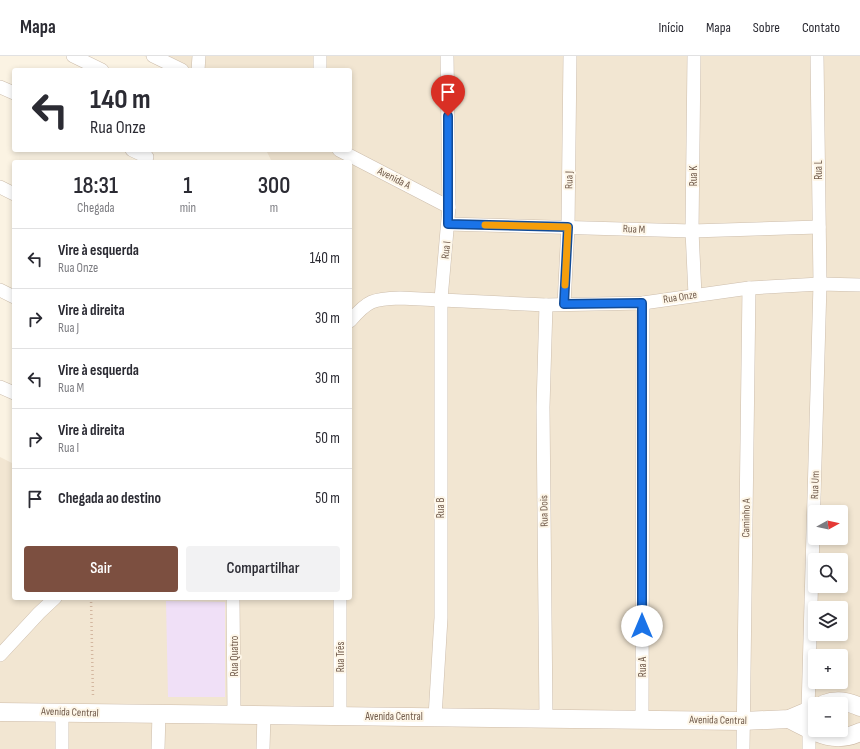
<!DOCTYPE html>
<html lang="pt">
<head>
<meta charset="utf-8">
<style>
  :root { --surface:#fff; --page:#f2f2f3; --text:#2b2b33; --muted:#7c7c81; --line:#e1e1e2; --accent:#7c4f40 }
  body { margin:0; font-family:"Sofia Sans Condensed",sans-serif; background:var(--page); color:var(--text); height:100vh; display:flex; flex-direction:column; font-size:15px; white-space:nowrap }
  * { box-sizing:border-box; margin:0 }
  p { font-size:13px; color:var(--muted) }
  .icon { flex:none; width:22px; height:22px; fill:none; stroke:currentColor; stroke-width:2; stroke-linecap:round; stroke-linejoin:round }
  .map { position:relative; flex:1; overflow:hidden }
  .details { position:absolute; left:12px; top:104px; width:340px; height:440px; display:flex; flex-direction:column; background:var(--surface); border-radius:4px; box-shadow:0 2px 6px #0003 }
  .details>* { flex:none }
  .guide { position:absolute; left:12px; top:12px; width:340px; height:84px; border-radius:4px; box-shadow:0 2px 6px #0003; background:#fff; color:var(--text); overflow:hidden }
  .needle { width:26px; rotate:82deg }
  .buttons { position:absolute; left:808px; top:449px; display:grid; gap:8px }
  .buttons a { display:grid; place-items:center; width:40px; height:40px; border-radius:4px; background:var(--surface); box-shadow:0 2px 6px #0003; font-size:20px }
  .pin { position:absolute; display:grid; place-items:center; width:34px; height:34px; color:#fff; margin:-41px -17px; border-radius:50% 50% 50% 0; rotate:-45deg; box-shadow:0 0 4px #0007 }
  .pin .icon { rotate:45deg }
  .me { position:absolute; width:44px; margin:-22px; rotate:0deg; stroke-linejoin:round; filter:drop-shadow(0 0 3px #0008) }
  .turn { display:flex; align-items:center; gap:14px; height:84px; padding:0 12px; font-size:18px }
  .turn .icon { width:52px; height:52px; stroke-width:2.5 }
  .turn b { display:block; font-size:28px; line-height:34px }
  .eta { display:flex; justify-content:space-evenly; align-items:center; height:68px; text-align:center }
  .eta b { font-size:24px; font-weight:600; line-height:28px }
  .button { display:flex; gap:8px; margin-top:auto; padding:8px 12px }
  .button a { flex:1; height:46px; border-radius:4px; background:var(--accent); color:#fff; font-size:16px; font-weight:600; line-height:46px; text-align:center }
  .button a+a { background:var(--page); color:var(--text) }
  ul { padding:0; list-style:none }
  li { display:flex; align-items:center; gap:12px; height:60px; padding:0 12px; border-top:1px solid var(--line) }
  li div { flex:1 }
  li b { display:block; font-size:15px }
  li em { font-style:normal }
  header { display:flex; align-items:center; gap:24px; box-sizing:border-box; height:56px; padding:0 20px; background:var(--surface); border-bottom:1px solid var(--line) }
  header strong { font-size:19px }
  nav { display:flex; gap:22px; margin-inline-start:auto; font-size:14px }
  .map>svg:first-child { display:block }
  .residential { fill:#f2e6d2; fill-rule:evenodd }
  .education { fill:#f0e0f7 }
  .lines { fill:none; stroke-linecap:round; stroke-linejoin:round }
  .street-casing { stroke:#cdbead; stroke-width:14 }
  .secondary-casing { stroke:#cebca9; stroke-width:19 }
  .path { stroke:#d3b7a0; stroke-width:2.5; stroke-dasharray:1 3; stroke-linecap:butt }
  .street { stroke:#fff; stroke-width:13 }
  .secondary { stroke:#fff; stroke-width:18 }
  .route-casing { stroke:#114b97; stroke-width:10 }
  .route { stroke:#1a73e8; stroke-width:7 }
  .slow { stroke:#f59e0b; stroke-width:7 }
  .labels { text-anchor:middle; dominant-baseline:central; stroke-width:4; stroke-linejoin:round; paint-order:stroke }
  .street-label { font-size:11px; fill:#715b4b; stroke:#fef7e9 }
</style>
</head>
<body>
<header>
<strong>Mapa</strong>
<nav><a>Início</a><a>Mapa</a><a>Sobre</a><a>Contato</a></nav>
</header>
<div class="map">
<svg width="860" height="693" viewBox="0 0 860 693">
  <rect width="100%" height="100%" fill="#fbf3e3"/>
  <path class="residential" d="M 144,0 L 860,0 L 860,693 L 0,693 L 0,401 L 14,408 L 14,542 L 350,542 L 350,106 L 272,106 L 266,94 L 350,94 L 350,14 L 172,14 ZM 815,456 L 841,456 L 841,482 L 815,482 ZM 815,504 L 841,504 L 841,530 L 815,530 ZM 815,552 L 841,552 L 841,578 L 815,578 ZM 815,600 L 841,600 L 841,626 L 815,626 ZM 815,648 L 841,648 L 841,674 L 815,674 Z"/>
  <polygon class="education" points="166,545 225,546 225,641 168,641"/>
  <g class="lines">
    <defs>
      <g id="street">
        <polyline points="73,0 102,14"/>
        <polyline points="153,0 182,14"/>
        <polyline points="320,0 320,14"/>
        <polyline points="694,0 692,175 695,239"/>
        <polyline points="198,14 199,0"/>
        <polyline points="0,31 14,37"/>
        <polyline points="132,94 147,101"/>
        <polyline points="339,94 449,151"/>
        <polyline points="0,131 14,138"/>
        <polyline points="448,168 692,175 819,171"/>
        <polyline points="0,234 14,241"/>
        <polyline points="564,248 568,171 570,0"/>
        <path d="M 350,265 C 368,244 373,243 400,242 L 546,249 L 643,247 L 749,232 L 820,228 L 860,229"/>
        <polyline points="0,331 14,337"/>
        <polyline points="233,542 234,658"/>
        <polyline points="0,599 39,557 55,542"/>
        <polyline points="808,654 820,228 817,0"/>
        <polyline points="340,660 340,542"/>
        <polyline points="435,661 441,562 441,243 449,151 447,0"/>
        <polyline points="546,662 543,351 546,249"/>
        <polyline points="642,663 643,247"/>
        <polyline points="62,693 62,656"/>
        <polyline points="158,693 159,657"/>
        <polyline points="263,693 264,658"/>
        <polyline points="743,693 749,232"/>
        <polyline points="809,693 809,673"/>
      </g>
      <g id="secondary">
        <path d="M 824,648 C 837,643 848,645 860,651"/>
        <polyline points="0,656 743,665 789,663 815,652"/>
        <path d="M 789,663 C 813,675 833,689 860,676"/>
      </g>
    </defs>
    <use href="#street" class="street-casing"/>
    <use href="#secondary" class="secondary-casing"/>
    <polyline class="path" points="91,542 93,641"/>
    <use href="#street" class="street"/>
    <use href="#secondary" class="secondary"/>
  </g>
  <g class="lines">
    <defs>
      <polyline id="route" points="448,60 448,168 568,171 564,248 642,247 642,570"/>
    </defs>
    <use href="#route" class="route-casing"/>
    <use href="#route" class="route"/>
    <polyline class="slow" points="485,169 568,171 565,229"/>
  </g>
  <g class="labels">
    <g class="street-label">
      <text transform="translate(818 114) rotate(-90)">Rua L</text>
      <text transform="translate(693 120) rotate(-90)">Rua K</text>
      <text transform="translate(394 122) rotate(27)">Avenida A</text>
      <text transform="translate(569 124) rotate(-89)">Rua J</text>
      <text transform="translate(634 173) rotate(2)">Rua M</text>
      <text transform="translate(446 194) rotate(-84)">Rua I</text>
      <text transform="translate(680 241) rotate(-9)">Rua Onze</text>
      <text transform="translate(815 429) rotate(-88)">Rua Um</text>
      <text transform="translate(440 452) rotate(-90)">Rua B</text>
      <text transform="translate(544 455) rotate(-91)">Rua Dois</text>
      <text transform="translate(746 462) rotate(-89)">Caminho A</text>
      <text transform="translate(234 600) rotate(-90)">Rua Quatro</text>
      <text transform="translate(340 601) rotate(-90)">Rua Três</text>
      <text transform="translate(642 611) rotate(-90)">Rua A</text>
      <text transform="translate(70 656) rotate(2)">Avenida Central</text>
      <text x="394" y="660">Avenida Central</text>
      <text transform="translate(718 664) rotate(1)">Avenida Central</text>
    </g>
  </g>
</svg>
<div class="buttons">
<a><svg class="needle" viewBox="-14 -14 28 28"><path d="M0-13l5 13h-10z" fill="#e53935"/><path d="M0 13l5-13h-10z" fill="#7c7c81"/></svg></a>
<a><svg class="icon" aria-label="search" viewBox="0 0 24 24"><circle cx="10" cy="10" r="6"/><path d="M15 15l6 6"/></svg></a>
<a><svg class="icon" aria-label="layers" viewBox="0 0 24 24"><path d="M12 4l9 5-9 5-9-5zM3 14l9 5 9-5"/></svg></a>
<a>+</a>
<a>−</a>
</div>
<div class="pin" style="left:448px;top:60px;background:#d93025"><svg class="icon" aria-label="arrive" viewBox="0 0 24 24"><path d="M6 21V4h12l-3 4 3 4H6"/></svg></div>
<svg class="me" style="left:642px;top:570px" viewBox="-20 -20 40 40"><circle r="19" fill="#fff"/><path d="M0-13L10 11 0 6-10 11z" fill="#1a73e8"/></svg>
<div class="guide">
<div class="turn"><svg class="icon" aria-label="left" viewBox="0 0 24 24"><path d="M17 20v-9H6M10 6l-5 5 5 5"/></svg><div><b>140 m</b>Rua Onze</div></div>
</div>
<section class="details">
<div class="eta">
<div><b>18:31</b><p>Chegada</p></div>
<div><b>1</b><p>min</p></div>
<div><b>300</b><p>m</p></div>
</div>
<ul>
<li><svg class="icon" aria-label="left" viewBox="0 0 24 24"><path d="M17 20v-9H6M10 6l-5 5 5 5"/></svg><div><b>Vire à esquerda</b><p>Rua Onze</p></div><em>140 m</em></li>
<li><svg class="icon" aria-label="right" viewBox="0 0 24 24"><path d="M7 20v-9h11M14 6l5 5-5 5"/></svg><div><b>Vire à direita</b><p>Rua J</p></div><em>30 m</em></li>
<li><svg class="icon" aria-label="left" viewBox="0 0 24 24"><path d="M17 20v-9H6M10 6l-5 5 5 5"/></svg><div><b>Vire à esquerda</b><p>Rua M</p></div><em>30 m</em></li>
<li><svg class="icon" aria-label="right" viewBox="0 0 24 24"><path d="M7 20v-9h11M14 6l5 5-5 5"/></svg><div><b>Vire à direita</b><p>Rua I</p></div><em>50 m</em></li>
<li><svg class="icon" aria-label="arrive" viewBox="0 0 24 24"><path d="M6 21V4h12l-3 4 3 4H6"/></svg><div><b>Chegada ao destino</b></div><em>50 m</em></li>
</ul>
<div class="button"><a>Sair</a><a>Compartilhar</a></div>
</section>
</div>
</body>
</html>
